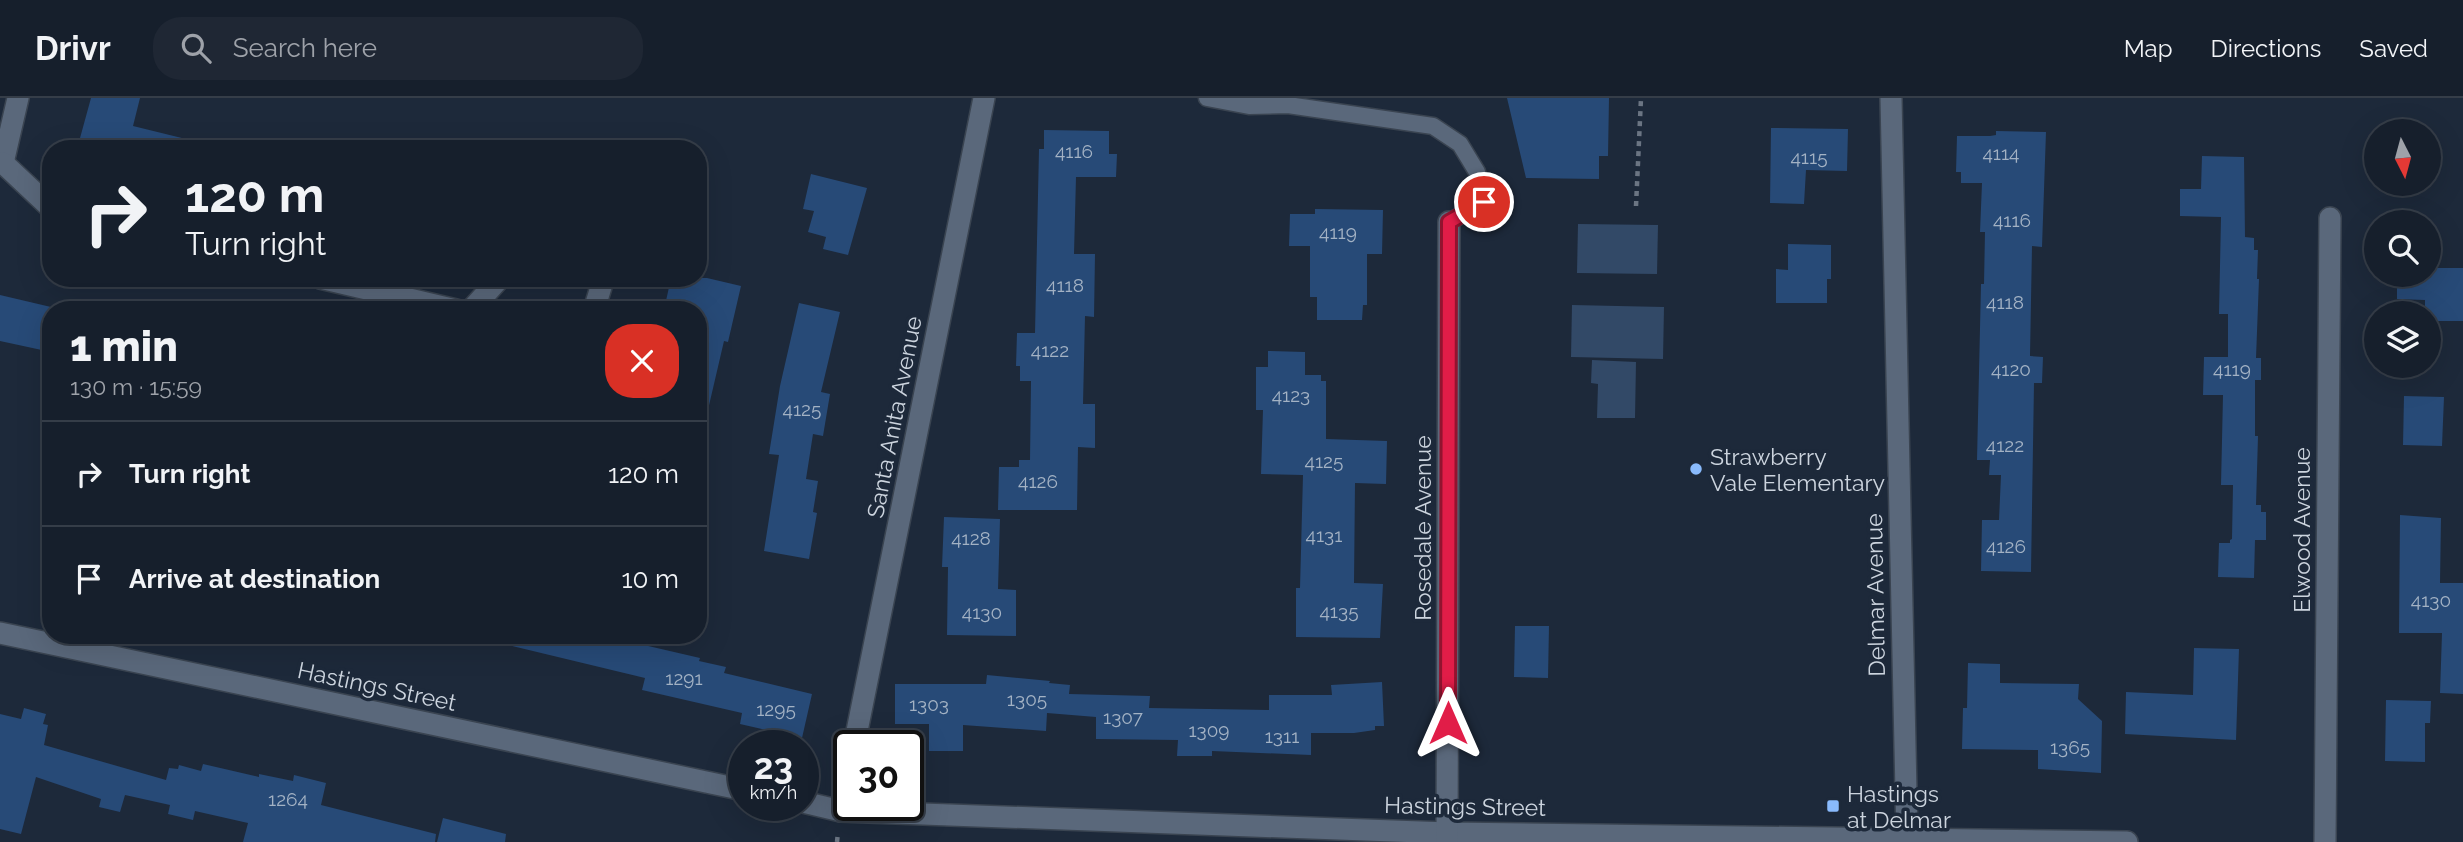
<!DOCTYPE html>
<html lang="en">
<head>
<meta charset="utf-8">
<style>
  :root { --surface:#161f2c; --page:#1f2734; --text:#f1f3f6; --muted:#9ea2a9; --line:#353d48 }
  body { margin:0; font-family:Raleway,sans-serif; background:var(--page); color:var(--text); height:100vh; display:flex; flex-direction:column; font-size:26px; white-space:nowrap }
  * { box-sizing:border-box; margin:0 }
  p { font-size:23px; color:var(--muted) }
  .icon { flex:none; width:38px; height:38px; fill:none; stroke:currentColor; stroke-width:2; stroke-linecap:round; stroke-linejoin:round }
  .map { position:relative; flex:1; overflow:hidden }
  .panel { position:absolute; left:42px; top:203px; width:665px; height:343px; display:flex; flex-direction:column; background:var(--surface); border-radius:28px; box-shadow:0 7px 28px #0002,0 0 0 2px var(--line) }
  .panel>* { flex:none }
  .banner { position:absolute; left:42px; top:42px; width:665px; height:147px; border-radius:28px; box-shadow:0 7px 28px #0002,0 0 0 2px var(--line); background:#161f2c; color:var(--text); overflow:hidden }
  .needle { width:46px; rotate:174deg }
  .controls { position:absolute; left:2364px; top:21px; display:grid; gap:14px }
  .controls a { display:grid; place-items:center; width:77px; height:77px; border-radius:50%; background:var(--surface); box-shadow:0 7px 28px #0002,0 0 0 2px var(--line); font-size:35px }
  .speed { position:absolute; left:728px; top:632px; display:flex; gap:14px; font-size:35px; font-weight:700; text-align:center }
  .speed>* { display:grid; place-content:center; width:91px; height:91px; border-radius:50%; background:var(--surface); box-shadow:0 7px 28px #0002,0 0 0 2px var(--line); line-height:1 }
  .speed small { font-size:18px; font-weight:400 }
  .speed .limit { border:4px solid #111; border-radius:10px; background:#fff; color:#111 }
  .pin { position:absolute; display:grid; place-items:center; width:60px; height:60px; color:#fff; margin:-30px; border:4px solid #fff; border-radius:50%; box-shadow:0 2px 7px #0007 }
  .me { position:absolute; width:77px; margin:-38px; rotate:0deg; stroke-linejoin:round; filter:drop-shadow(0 0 5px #0008) }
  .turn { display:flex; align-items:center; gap:24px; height:147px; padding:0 28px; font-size:32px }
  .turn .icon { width:91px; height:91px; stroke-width:2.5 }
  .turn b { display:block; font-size:49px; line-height:60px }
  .round { display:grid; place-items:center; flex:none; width:74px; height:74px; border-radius:28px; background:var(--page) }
  .summary { display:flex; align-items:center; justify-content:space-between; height:119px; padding:0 28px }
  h1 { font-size:42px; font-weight:800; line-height:52px }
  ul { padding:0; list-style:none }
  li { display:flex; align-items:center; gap:21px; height:105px; padding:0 28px; border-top:2px solid var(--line) }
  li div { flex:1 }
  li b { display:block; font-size:26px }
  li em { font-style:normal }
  header { display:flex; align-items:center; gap:42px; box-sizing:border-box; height:98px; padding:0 35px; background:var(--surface); border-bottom:2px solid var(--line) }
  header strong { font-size:33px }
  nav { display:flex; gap:38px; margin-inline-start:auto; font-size:24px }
  .search { width:490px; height:63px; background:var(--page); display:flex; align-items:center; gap:18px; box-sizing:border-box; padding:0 24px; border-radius:28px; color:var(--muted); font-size:26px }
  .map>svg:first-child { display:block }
  .green { fill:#324967 }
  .building { fill:#274a77 }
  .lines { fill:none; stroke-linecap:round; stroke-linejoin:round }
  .lane-casing { stroke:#3a4451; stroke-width:19 }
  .street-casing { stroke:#3a4451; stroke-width:24 }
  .path { stroke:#6b7583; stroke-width:4.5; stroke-dasharray:5 5; stroke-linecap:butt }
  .lane { stroke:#5a687b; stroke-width:16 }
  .street { stroke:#5a687b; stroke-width:21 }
  .route-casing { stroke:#92132f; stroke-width:18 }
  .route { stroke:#e11d48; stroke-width:12 }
  .poi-dot { fill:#89bafc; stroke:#1d293a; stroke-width:2.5 }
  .labels { text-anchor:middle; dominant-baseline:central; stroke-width:7; stroke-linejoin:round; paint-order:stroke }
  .number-label { font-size:19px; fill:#a3b2c4 }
  .street-label { font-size:23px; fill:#ccd4de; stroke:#1d293a }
  .poi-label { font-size:23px; fill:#ccd4de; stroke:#1d293a; text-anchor:start }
</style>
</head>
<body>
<header>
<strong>Drivr</strong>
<div class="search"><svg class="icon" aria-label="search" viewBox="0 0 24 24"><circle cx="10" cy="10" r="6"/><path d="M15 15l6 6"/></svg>Search here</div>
<nav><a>Map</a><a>Directions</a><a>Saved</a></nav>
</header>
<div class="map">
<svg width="2463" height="744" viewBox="0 0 2463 744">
  <rect width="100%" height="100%" fill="#1d293a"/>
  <g class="green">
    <polygon points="1578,126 1658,127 1657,176 1577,175"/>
    <polygon points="1572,207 1664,209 1663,261 1571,259"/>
    <polygon points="1592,262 1636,264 1635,320 1597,320 1598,286 1591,285"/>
  </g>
  <g class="building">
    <polygon points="91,0 140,0 133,28 190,42 189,51 77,51"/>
    <polygon points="1507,0 1609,0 1608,58 1599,58 1599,81 1526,80"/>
    <polygon points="1771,30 1848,31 1847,73 1806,72 1804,106 1770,105"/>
    <polygon points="1044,32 1109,33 1109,56 1117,56 1116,79 1076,79 1074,156 1095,156 1094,219 1085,218 1083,306 1095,306 1095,350 1078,349 1077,412 998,412 999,369 1019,369 1019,362 1030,362 1031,283 1020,283 1020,268 1016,268 1017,235 1035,235 1039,51 1044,51"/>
    <polygon points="1996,33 2046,34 2042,149 2032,148 2030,258 2043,259 2042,285 2034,285 2031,474 1981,473 1982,422 1999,422 2001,377 1989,377 1990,362 1977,362 1981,186 1984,186 1985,134 1980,134 1982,85 1961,85 1961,74 1956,74 1957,38 1990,38 1996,37"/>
    <polygon points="2202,58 2244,59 2245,139 2254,140 2254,152 2258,152 2257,181 2259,181 2256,260 2261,260 2261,282 2255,282 2255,338 2258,338 2256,407 2261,407 2261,414 2266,414 2266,442 2255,442 2254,480 2218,479 2219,445 2230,445 2230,442 2232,441 2233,387 2221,387 2223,297 2203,297 2204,259 2228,259 2228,216 2219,216 2221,119 2180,118 2180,91 2201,91"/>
    <polygon points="811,76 867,90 848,157 823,151 826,139 808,134 814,113 803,111"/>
    <polygon points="1315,111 1383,112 1382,156 1367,156 1367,207 1363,207 1362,222 1317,222 1317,199 1310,199 1310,148 1289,148 1290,116 1315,116"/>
    <polygon points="1788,146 1831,147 1831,181 1827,181 1827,205 1776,205 1776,171 1788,172"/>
    <polygon points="2429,170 2463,170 2463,223 2429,223 2429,215 2425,215 2425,202 2397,201 2397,177 2429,177"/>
    <polygon points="671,180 707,180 741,188 728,244 724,243 707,316 698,315 698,212 664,212"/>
    <polygon points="0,197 51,209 51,254 0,243"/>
    <polygon points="799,205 840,214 821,294 830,296 823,338 813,336 806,381 818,383 813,414 817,415 809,461 764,453 779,357 769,356 780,288"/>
    <polygon points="1268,253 1305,254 1305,277 1321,277 1321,283 1326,283 1326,341 1387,343 1386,386 1355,385 1354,485 1383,486 1380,540 1296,539 1296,490 1300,490 1303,377 1261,376 1263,312 1256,312 1256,269 1268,269"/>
    <polygon points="2404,298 2444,299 2442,348 2403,347"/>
    <polygon points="2400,417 2441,420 2440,485 2463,485 2463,596 2440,595 2442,535 2399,535"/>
    <polygon points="944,419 1000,421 998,491 1016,492 1016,538 947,537 948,469 942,469"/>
    <polygon points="1515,528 1549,528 1548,580 1514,579"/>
    <polygon points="505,537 632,537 631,544 700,560 699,563 726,569 724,575 812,596 802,640 740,626 742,615 642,592 645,580 504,546"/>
    <polygon points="2194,550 2239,551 2236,642 2125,636 2126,594 2193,597"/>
    <polygon points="1968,565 2000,566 2000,585 2079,586 2078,601 2102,623 2101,675 2038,671 2038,652 1962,651 1963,610 1967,610"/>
    <polygon points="987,577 1050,583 1049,585 1070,587 1069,596 1150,598 1149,610 1269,612 1269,597 1332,597 1331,587 1382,584 1384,628 1375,628 1375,632 1354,635 1311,635 1311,657 1212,653 1212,658 1177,658 1178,642 1096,641 1096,619 1047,615 1046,633 963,627 963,653 929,653 929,626 895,626 895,586 986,586"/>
    <polygon points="2386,602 2431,603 2430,625 2425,625 2425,664 2385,663"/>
    <polygon points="24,610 46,616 43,626 48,627 44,647 166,682 169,670 178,671 179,667 201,673 203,666 259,679 259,676 293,683 294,677 326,685 321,707 436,736 435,744 243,744 248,725 195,713 193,722 168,716 170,707 125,697 120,714 99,709 101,701 36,679 21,736 0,731 0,616 21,621"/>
    <polygon points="443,720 506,736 505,744 437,744"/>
  </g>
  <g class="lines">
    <defs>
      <polyline id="lane" points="1207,0 1249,8 1288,7 1433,28 1460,46 1477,74 1484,104 1449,124"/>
      <g id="street">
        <polyline points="1891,0 1907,741"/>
        <polyline points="3,65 18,0"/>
        <polyline points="3,65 51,110"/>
        <polyline points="320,180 456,212"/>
        <polyline points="594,180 601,189 594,212"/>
        <polyline points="471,212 500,180"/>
        <polyline points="0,535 744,692"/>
        <polyline points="854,648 984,0"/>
        <polyline points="803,704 841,713 1448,735 2127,744"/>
        <polyline points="841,713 849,676"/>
        <polyline points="1447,744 1449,124"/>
        <polyline points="2325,744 2330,120"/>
      </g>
    </defs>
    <use href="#lane" class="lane-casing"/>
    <use href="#street" class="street-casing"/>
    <g class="path">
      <polyline points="1636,108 1641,0"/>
      <polyline points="837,744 838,734"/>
    </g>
    <use href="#lane" class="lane"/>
    <use href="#street" class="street"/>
  </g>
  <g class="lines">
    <defs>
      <polyline id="route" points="1448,625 1449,124 1484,104"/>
    </defs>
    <use href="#route" class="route-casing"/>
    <use href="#route" class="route"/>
  </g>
  <g class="poi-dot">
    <circle cx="1696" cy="371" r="7"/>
    <rect x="1826" y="701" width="14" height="14" rx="3.5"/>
  </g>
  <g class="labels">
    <g class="number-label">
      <text x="1074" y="53">4116</text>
      <text x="2001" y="55">4114</text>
      <text x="1809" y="59">4115</text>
      <text x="2012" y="122">4116</text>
      <text x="1338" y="134">4119</text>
      <text x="1065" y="187">4118</text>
      <text x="2005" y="204">4118</text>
      <text x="1050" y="252">4122</text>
      <text x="2011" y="271">4120</text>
      <text x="2232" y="271">4119</text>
      <text x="1291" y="297">4123</text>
      <text x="802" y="311">4125</text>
      <text x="2005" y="347">4122</text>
      <text x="1324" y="363">4125</text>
      <text x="1038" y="383">4126</text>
      <text x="1324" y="437">4131</text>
      <text x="971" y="440">4128</text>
      <text x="2006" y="448">4126</text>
      <text x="2431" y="502">4130</text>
      <text x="1339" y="513">4135</text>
      <text x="982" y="514">4130</text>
      <text x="684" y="580">1291</text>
      <text x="1027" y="601">1305</text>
      <text x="929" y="606">1303</text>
      <text x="776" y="611">1295</text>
      <text x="1123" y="619">1307</text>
      <text x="1209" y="632">1309</text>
      <text x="1282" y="638">1311</text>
      <text x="2070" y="649">1365</text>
      <text x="288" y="701">1264</text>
    </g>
    <g class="street-label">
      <text transform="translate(894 319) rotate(-79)">Santa Anita Avenue</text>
      <text transform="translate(1422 430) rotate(-90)">Rosedale Avenue</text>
      <text transform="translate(2301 432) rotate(-90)">Elwood Avenue</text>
      <text transform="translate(1875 497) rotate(-91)">Delmar Avenue</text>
      <text transform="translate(377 588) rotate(12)">Hastings Street</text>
      <text transform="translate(1465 708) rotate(1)">Hastings Street</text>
    </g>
    <g class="poi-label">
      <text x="1710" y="358">Strawberry<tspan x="1710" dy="26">Vale Elementary</tspan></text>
      <text x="1847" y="695">Hastings<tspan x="1847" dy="26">at Delmar</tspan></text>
    </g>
  </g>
</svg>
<div class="controls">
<a><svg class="needle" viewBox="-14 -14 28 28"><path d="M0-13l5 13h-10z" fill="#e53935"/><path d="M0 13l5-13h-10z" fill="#9ea2a9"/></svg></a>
<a><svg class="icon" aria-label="search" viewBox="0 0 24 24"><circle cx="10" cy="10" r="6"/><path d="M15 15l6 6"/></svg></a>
<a><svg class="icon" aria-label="layers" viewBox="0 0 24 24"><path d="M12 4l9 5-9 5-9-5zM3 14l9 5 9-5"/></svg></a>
</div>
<div class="speed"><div>23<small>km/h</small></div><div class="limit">30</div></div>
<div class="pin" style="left:1484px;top:104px;background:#d93025"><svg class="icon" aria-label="arrive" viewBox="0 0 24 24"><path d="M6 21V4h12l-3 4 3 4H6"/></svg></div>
<svg class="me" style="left:1448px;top:625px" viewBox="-20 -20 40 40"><path d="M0-17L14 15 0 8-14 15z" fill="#e11d48" stroke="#fff" stroke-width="4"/></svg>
<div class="banner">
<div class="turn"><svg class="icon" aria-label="right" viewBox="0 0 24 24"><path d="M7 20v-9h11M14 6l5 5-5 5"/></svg><div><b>120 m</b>Turn right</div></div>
</div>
<section class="panel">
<div class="summary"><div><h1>1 min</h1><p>130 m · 15:59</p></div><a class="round" style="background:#d93025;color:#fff"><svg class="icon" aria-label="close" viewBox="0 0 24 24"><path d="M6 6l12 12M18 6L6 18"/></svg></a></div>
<ul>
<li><svg class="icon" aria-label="right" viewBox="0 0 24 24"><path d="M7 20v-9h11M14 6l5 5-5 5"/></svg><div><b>Turn right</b></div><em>120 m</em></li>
<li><svg class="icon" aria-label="arrive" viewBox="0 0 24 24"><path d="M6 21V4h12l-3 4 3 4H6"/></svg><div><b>Arrive at destination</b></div><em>10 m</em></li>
</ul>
</section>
</div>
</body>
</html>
